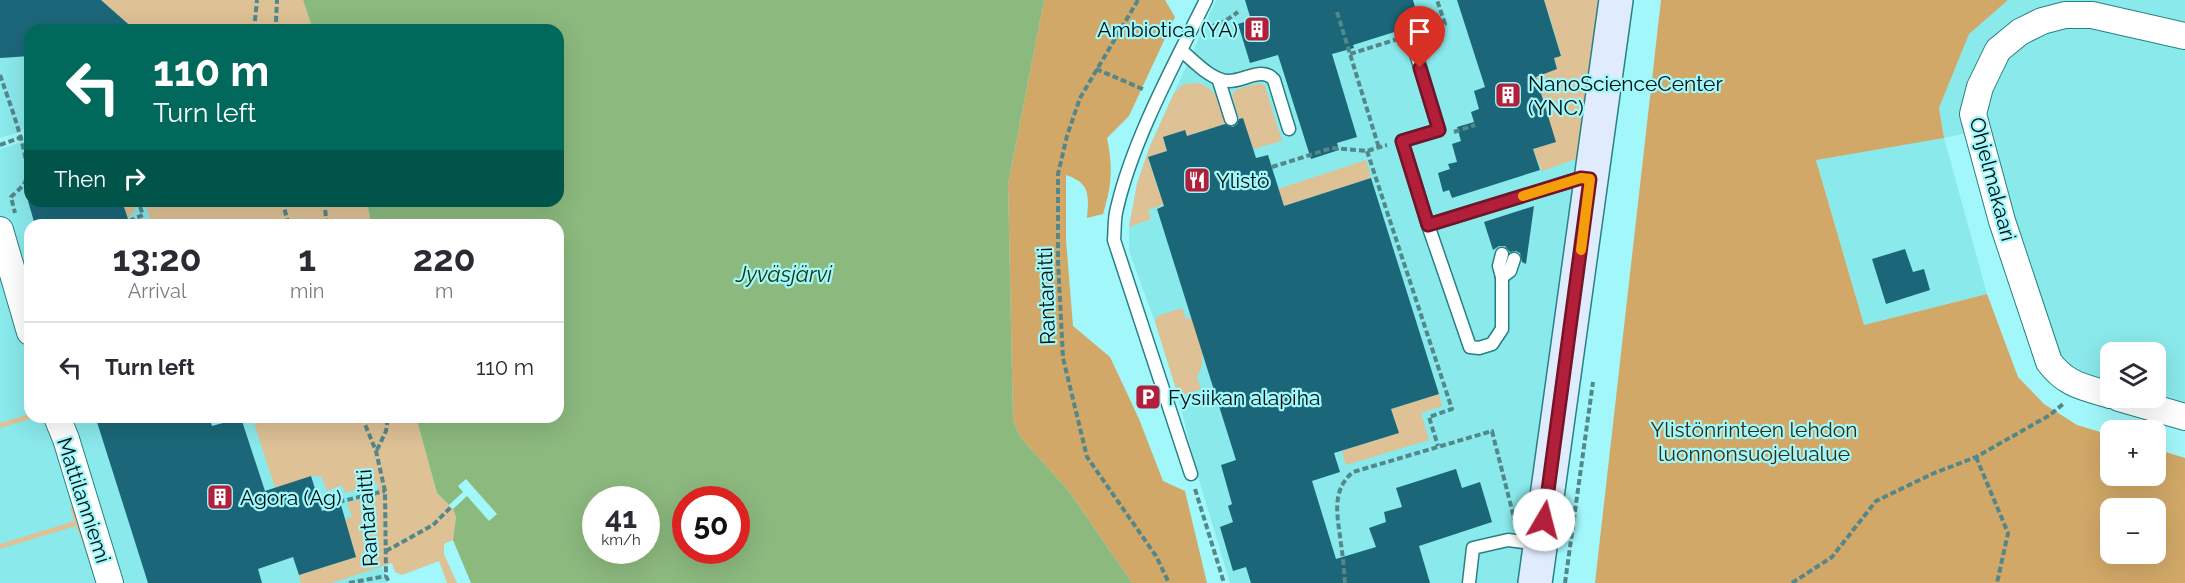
<!DOCTYPE html>
<html lang="en">
<head>
<meta charset="utf-8">
<style>
  :root { --surface:#fff; --page:#f2f2f3; --text:#2b2b33; --muted:#7c7c81; --line:#e1e1e2 }
  body { margin:0; font-family:Raleway,sans-serif; background:var(--page); color:var(--text); height:100vh; display:flex; flex-direction:column; font-size:22px; white-space:nowrap }
  * { box-sizing:border-box; margin:0 }
  p { font-size:20px; color:var(--muted) }
  .icon { flex:none; width:33px; height:33px; fill:none; stroke:currentColor; stroke-width:2; stroke-linecap:round; stroke-linejoin:round }
  .map { position:relative; flex:1; overflow:hidden }
  .sheet { position:absolute; left:24px; top:219px; width:540px; height:204px; display:flex; flex-direction:column; background:var(--surface); border-radius:18px; box-shadow:0 6px 24px #0002 }
  .sheet>* { flex:none }
  .guide { position:absolute; left:24px; top:24px; width:540px; height:183px; border-radius:18px; box-shadow:0 6px 24px #0002; background:#00695c; color:#fff; overflow:hidden }
  .fabs { position:absolute; left:2100px; top:342px; display:grid; gap:12px }
  .fabs a { display:grid; place-items:center; width:66px; height:66px; border-radius:12px; background:var(--surface); box-shadow:0 6px 24px #0002; font-size:30px }
  .speed { position:absolute; left:582px; top:486px; display:flex; gap:12px; font-size:30px; font-weight:700; text-align:center }
  .speed>* { display:grid; place-content:center; width:78px; height:78px; border-radius:50%; background:var(--surface); box-shadow:0 6px 24px #0002; line-height:1 }
  .speed small { font-size:15px; font-weight:400 }
  .speed .limit { border:9px solid #d22; background:#fff; color:#111 }
  .pin { position:absolute; display:grid; place-items:center; width:51px; height:51px; color:#fff; margin:-62px -26px; border-radius:50% 50% 50% 0; rotate:-45deg; box-shadow:0 0 6px #0007 }
  .pin .icon { rotate:45deg }
  .me { position:absolute; width:66px; margin:-33px; rotate:8deg; stroke-linejoin:round; filter:drop-shadow(0 0 4px #0008) }
  .turn { display:flex; align-items:center; gap:21px; height:126px; padding:0 30px; font-size:27px }
  .turn .icon { width:78px; height:78px; stroke-width:2.5 }
  .turn b { display:block; font-size:42px; line-height:51px }
  .then { display:flex; align-items:center; height:57px; padding:0 30px; background:#0003; gap:12px; font-size:22px }
  .eta { display:flex; justify-content:space-evenly; align-items:center; height:102px; text-align:center }
  .eta b { font-size:36px; font-weight:700; line-height:42px }
  ul { padding:0; list-style:none }
  li { display:flex; align-items:center; gap:18px; height:90px; padding:0 30px; border-top:2px solid var(--line) }
  li div { flex:1 }
  li b { display:block; font-size:22px }
  li em { font-style:normal }
  .map>svg:first-child { display:block }
  .built { fill:#8ae9eb }
  .green { fill:#dec195 }
  .forest { fill:#d1a868; fill-rule:evenodd }
  .water { fill:#8cb97e; fill-rule:evenodd }
  .pier { fill:#a2f7fa }
  .building { fill:#1b6779 }
  .lines { fill:none; stroke-linecap:round; stroke-linejoin:round }
  .lane-casing { stroke:#278184; stroke-width:15 }
  .street-casing { stroke:#278184; stroke-width:28 }
  .secondary-casing { stroke:#278184; stroke-width:36 }
  .path { stroke:#538789; stroke-width:4; stroke-dasharray:6 3; stroke-linecap:butt }
  .lane { stroke:#fff; stroke-width:12 }
  .street { stroke:#fff; stroke-width:26 }
  .secondary { stroke:#e0ecfe; stroke-width:33 }
  .route-casing { stroke:#741426; stroke-width:15 }
  .route { stroke:#b21f3a; stroke-width:10 }
  .slow { stroke:#f59e0b; stroke-width:10 }
  .labels { text-anchor:middle; dominant-baseline:central; stroke-width:4.5; stroke-linejoin:round; paint-order:stroke }
  .poi-label { font-size:21px; fill:#001011; stroke:#a2f7fa; text-anchor:start }
  .street-label { font-size:21px; fill:#001011; stroke:#a2f7fa }
  .park-label { font-size:21px; fill:#3a290c; stroke:#a2f7fa }
  .water-label { font-size:22px; font-style:italic; fill:#163309; stroke:#a2f7fa }
</style>
</head>
<body>
<div class="map">
<svg width="2185" height="583" viewBox="0 0 2185 583">
  <rect width="100%" height="100%" fill="#a2f7fa"/>
  <g class="built">
    <polygon points="0,0 30,30 30,126 14,134 0,138"/>
    <polygon points="1216,0 1607,0 1534,507 1519,583 1230,583 1197,473 1177,392 1155,322 1129,251 1129,227 1137,184 1150,146"/>
    <polygon points="2008,0 2185,0 2185,406 2156,398 2156,352 2110,352 2110,385 2059,365 1986,129 1944,138 1987,294 1864,325 1816,159 1944,138 1939,108 1969,33"/>
    <polygon points="30,139 30,201 275,201 282,225 30,225 30,417 354,417 378,483 379,555 386,583 0,583 0,149"/>
  </g>
  <g class="green">
    <polygon points="101,0 303,0 313,30 135,30"/>
    <polygon points="1536,0 1607,0 1582,157 1542,171 1533,149 1536,77 1557,69 1554,58 1561,56 1549,14"/>
    <path d="M 1197,83 C 1218,88 1220,105 1225,124 L 1187,136 L 1185,130 L 1163,137 L 1167,151 L 1148,158 L 1159,192 L 1168,203 L 1148,210 L 1151,219 L 1129,227 L 1137,184 L 1150,146 L 1174,93 L 1184,84 Z"/>
    <polygon points="1259,83 1265,86 1282,141 1253,149 1243,118 1239,119 1232,96 1235,90"/>
    <polygon points="1366,160 1371,178 1284,206 1278,189"/>
    <polygon points="122,201 137,201 134,213 127,218"/>
    <polygon points="144,201 367,201 371,225 282,225 280,218 277,223 271,225 130,225 139,220 144,224 151,221"/>
    <path d="M 1182,308 L 1186,319 L 1192,318 C 1198,338 1209,357 1197,377 L 1201,389 L 1183,396 L 1177,392 L 1155,322 L 1157,316 Z"/>
    <polygon points="1439,394 1442,406 1421,413 1429,440 1346,465 1342,451 1398,433 1391,409"/>
    <polygon points="30,414 30,417 37,417 0,428 0,423"/>
    <polygon points="252,417 416,417 437,493 453,509 456,517 453,540 444,544 444,554 457,583 447,583 439,561 402,575 395,572 392,563 332,583 301,583 299,575 356,557 345,519 352,517 347,503 377,494 378,483 345,493 342,485 327,491 321,476 311,476 275,488"/>
    <polygon points="73,505 85,541 82,541 76,526 0,549 0,544 74,521 70,506"/>
  </g>
  <g class="forest">
    <path d="M 1044,0 L 1165,0 L 1175,17 L 1129,116 L 1107,138 C 1113,167 1112,185 1103,214 L 1087,218 C 1089,195 1090,183 1066,175 L 1066,240 L 1073,326 L 1110,357 L 1139,419 L 1163,481 L 1185,491 L 1207,583 L 1132,583 L 1068,490 L 1021,438 L 1013,421 L 1008,184 Z"/>
    <path d="M 1661,0 L 2008,0 L 1969,34 L 1939,108 L 1944,138 L 1816,160 L 1864,325 L 1987,294 L 2018,377 L 2044,404 L 2077,425 L 2110,435 L 2110,476 L 2156,476 L 2156,449 L 2185,458 L 2185,583 L 1595,583 ZM 2110,508 L 2156,508 L 2156,554 L 2110,554 Z"/>
  </g>
  <path class="water" d="M 303,0 L 1044,0 L 1008,184 L 1013,421 L 1021,438 L 1068,490 L 1132,583 L 471,583 L 453,540 L 456,517 L 453,509 L 437,493 L 416,417 L 558,417 L 558,225 L 371,225 L 367,201 L 558,201 L 558,30 L 313,30 ZM 596,500 L 646,500 L 646,550 L 596,550 ZM 686,500 L 736,500 L 736,550 L 686,550 Z"/>
  <polygon class="pier" points="466,479 497,514 489,521 467,496 453,509 449,505 463,492 458,486"/>
  <g class="building">
    <polygon points="0,0 101,0 135,30 30,30 30,56 0,58"/>
    <polygon points="1245,0 1413,0 1420,24 1353,45 1354,48 1332,54 1357,137 1337,143 1339,150 1311,159 1278,55 1250,63 1238,24 1251,20"/>
    <polygon points="1457,0 1544,0 1561,56 1554,58 1557,69 1536,77 1556,142 1533,149 1540,170 1452,198 1449,190 1443,192 1438,173 1450,169 1448,164 1457,162 1452,144 1461,141 1457,127 1474,122 1471,112 1479,109 1474,91 1485,87"/>
    <polygon points="1243,118 1256,158 1268,155 1284,206 1371,178 1439,394 1391,409 1399,433 1334,453 1340,472 1312,481 1336,559 1376,547 1369,528 1386,522 1384,512 1402,507 1396,488 1456,469 1462,488 1480,482 1492,522 1419,546 1430,583 1251,583 1246,567 1233,571 1220,527 1233,522 1228,506 1232,504 1221,465 1236,460 1157,209 1164,206 1148,157 1167,151 1163,137 1185,130 1187,136 1225,124 1233,127 1237,124 1239,119"/>
    <polygon points="28,201 122,201 130,225 35,225"/>
    <polygon points="1534,206 1526,264 1522,262 1520,253 1516,251 1510,252 1505,246 1499,246 1493,250 1484,222"/>
    <polygon points="1905,249 1913,272 1924,269 1930,290 1886,304 1872,259"/>
    <polygon points="115,417 209,417 212,426 241,418 265,491 311,476 322,511 341,505 356,557 299,575 293,557 258,569 262,583 148,583 97,422"/>
  </g>
  <g class="lines">
    <defs>
      <g id="lane">
        <polyline points="1414,47 1439,130 1402,141 1428,225"/>
        <path d="M 1182,51 C 1195,62 1212,81 1229,81 C 1244,81 1263,66 1274,80 L 1289,129"/>
        <polyline points="1219,81 1231,119"/>
        <polyline points="1502,254 1499,266 1502,277 1510,271 1514,259"/>
        <polyline points="1502,277 1502,329 1492,344 1479,348 1470,347 1428,225 1581,178 1589,179"/>
        <path d="M 1191,474 L 1114,240 C 1115,229 1114,218 1117,208 C 1133,139 1175,63 1206,0"/>
        <polyline points="1469,583 1473,548 1508,540 1539,544"/>
      </g>
      <g id="street">
        <polyline points="0,230 30,332"/>
        <path d="M 2110,395 C 2084,387 2066,385 2049,362 L 2002,221 L 1973,114 L 1980,87 L 1998,50 L 2020,32 L 2042,21 L 2065,15 L 2092,15 L 2185,36"/>
        <polyline points="2119,398 2185,417"/>
        <polyline points="57,417 66,439 110,583"/>
      </g>
      <polyline id="secondary" points="1535,583 1616,0"/>
    </defs>
    <use href="#lane" class="lane-casing"/>
    <use href="#street" class="street-casing"/>
    <use href="#secondary" class="secondary-casing"/>
    <g class="path">
      <polyline points="1138,0 1080,98 1067,136 1058,174 1058,261 1063,358 1087,457 1156,556 1169,583"/>
      <polyline points="1337,12 1379,148"/>
      <polyline points="1210,27 1225,21 1238,12"/>
      <polyline points="254,30 257,0"/>
      <polyline points="272,30 276,22 277,0"/>
      <polyline points="1419,32 1445,24 1437,0"/>
      <polyline points="1350,54 1401,38"/>
      <polyline points="1096,69 1145,90"/>
      <path d="M 0,75 C 7,96 32,160 26,180 C 24,186 16,192 11,197 L 15,213"/>
      <polyline points="1454,132 1475,125"/>
      <polyline points="0,145 30,134"/>
      <polyline points="1367,151 1452,409 1429,417 1438,446"/>
      <polyline points="1272,167 1332,148 1367,151 1387,145"/>
      <polyline points="282,201 289,225"/>
      <polyline points="324,201 327,225"/>
      <polyline points="129,221 143,215 138,201"/>
      <polyline points="362,417 376,451 385,491 386,576 389,583"/>
      <polyline points="377,450 386,431 388,417"/>
      <polyline points="1976,457 2008,533 1997,583"/>
      <polyline points="1195,489 1224,583"/>
      <polyline points="321,506 385,491"/>
      <polyline points="386,551 433,525 451,507"/>
      <polyline points="349,583 386,576"/>
      <path d="M 1345,583 C 1344,570 1343,557 1341,544 C 1338,518 1330,491 1353,472 L 1492,431 L 1515,522"/>
      <polyline points="1565,583 1593,382"/>
      <polyline points="1792,583 1832,557 1876,501 1932,474 1976,457 2050,415 2063,404 2065,405"/>
    </g>
    <use href="#lane" class="lane"/>
    <use href="#street" class="street"/>
    <use href="#secondary" class="secondary"/>
  </g>
  <g class="lines">
    <defs>
      <polyline id="route" points="1420,68 1439,130 1402,141 1428,225 1581,178 1590,179 1544,520"/>
    </defs>
    <use href="#route" class="route-casing"/>
    <use href="#route" class="route"/>
    <polyline class="slow" points="1523,196 1581,178 1590,179 1581,250"/>
  </g>
  <defs>
    <symbol id="building-square" viewBox="-11 -11 22 22"><rect x="-9" y="-9" width="18" height="18" rx="4" fill="#b21f3a" stroke="#a2f7fa"/><path d="M-4-6H4V6H1V3H-1V6H-4ZM-2.5-4.3h1.7v1.8h-1.7ZM.8-4.3h1.7v1.8H.8ZM-2.5-1h1.7V.8h-1.7ZM.8-1h1.7V.8H.8Z" fill="#fff"/></symbol>
    <symbol id="restaurant-square" viewBox="-11 -11 22 22"><rect x="-9" y="-9" width="18" height="18" rx="4" fill="#b21f3a" stroke="#a2f7fa"/><path d="M-5-6h1v4h1v-4h1v4h1v-4h1v5L-1.5 .5V6h-2V.5L-5-1ZM5-6V6H3V1.5H1.5Q1.5-4 5-6Z" fill="#fff"/></symbol>
    <symbol id="parking-square" viewBox="-11 -11 22 22"><rect x="-9" y="-9" width="18" height="18" rx="4" fill="#b21f3a" stroke="#a2f7fa"/><path d="M-3.5-5.5H1a3.5 3.5 0 0 1 0 7H-1V5.5H-3.5ZM-1-3.4V-.6H.8a1.4 1.4 0 0 0 0-2.8Z" fill="#fff"/></symbol>
  </defs>
  <g fill-rule="evenodd">
    <use href="#building-square" x="1242" y="14" width="30" height="30"/>
    <use href="#building-square" x="1493" y="80" width="30" height="30"/>
    <use href="#restaurant-square" x="1182" y="165" width="30" height="30"/>
    <use href="#parking-square" x="1133" y="382" width="30" height="30"/>
    <use href="#building-square" x="205" y="482" width="30" height="30"/>
  </g>
  <g class="labels">
    <g class="poi-label">
      <text x="1238" y="29" text-anchor="end">Ambiotica (YA)</text>
      <text x="1528" y="83">NanoScienceCenter<tspan x="1528" dy="24">(YNC)</tspan></text>
      <text x="1216" y="180">Ylistö</text>
      <text x="1168" y="397">Fysiikan alapiha</text>
      <text x="240" y="497">Agora (Ag)</text>
    </g>
    <g class="street-label">
      <text transform="translate(1993 179) rotate(75)">Ohjelmakaari</text>
      <text transform="translate(1046 296) rotate(-92)">Rantaraitti</text>
      <text transform="translate(84 500) rotate(72)">Mattilanniemi</text>
      <text transform="translate(367 518) rotate(-94)">Rantaraitti</text>
    </g>
    <g class="park-label">
      <text x="1754" y="429">Ylistönrinteen lehdon<tspan x="1754" dy="24">luonnonsuojelualue</tspan></text>
    </g>
    <g class="water-label">
      <text x="784" y="274">Jyväsjärvi</text>
    </g>
  </g>
</svg>
<div class="fabs">
<a><svg class="icon" aria-label="layers" viewBox="0 0 24 24"><path d="M12 4l9 5-9 5-9-5zM3 14l9 5 9-5"/></svg></a>
<a>+</a>
<a>−</a>
</div>
<div class="speed"><div>41<small>km/h</small></div><div class="limit">50</div></div>
<div class="pin" style="left:1420px;top:68px;background:#d93025"><svg class="icon" aria-label="arrive" viewBox="0 0 24 24"><path d="M6 21V4h12l-3 4 3 4H6"/></svg></div>
<svg class="me" style="left:1544px;top:520px" viewBox="-20 -20 40 40"><circle r="19" fill="#fff"/><path d="M0-13L10 11 0 6-10 11z" fill="#b21f3a"/></svg>
<div class="guide">
<div class="turn"><svg class="icon" aria-label="left" viewBox="0 0 24 24"><path d="M17 20v-9H6M10 6l-5 5 5 5"/></svg><div><b>110 m</b>Turn left</div></div>
<div class="then">Then<svg class="icon" aria-label="right" viewBox="0 0 24 24"><path d="M7 20v-9h11M14 6l5 5-5 5"/></svg></div>
</div>
<section class="sheet">
<div class="eta">
<div><b>13:20</b><p>Arrival</p></div>
<div><b>1</b><p>min</p></div>
<div><b>220</b><p>m</p></div>
</div>
<ul>
<li><svg class="icon" aria-label="left" viewBox="0 0 24 24"><path d="M17 20v-9H6M10 6l-5 5 5 5"/></svg><div><b>Turn left</b></div><em>110 m</em></li>
</ul>
</section>
</div>
</body>
</html>
